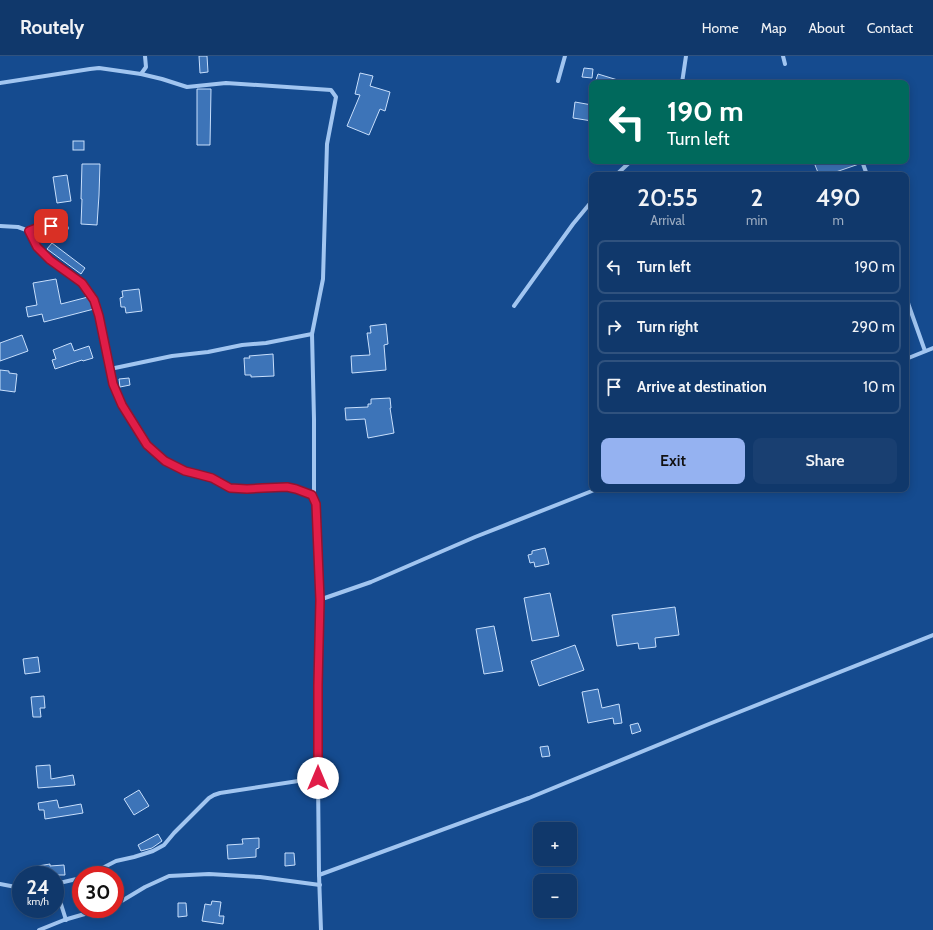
<!DOCTYPE html>
<html lang="en">
<head>
<meta charset="utf-8">
<style>
  :root { --surface:#10386b; --page:#193f71; --text:#f1f3f6; --muted:#9cacc1; --line:#30527e; --accent:#95b2f1 }
  body { margin:0; font-family:Cabin,sans-serif; background:var(--page); color:var(--text); height:100vh; display:flex; flex-direction:column; font-size:15px; white-space:nowrap }
  * { box-sizing:border-box; margin:0 }
  p { font-size:13px; color:var(--muted) }
  .icon { flex:none; width:22px; height:22px; fill:none; stroke:currentColor; stroke-width:2; stroke-linecap:round; stroke-linejoin:round }
  .map { position:relative; flex:1; overflow:hidden }
  .side { position:absolute; left:589px; top:116px; width:320px; height:320px; display:flex; flex-direction:column; background:var(--surface); border-radius:8px; box-shadow:0 2px 10px #0003,0 0 0 1px var(--line) }
  .side>* { flex:none }
  .top-card { position:absolute; left:589px; top:24px; width:320px; height:84px; border-radius:8px; box-shadow:0 2px 10px #0003,0 0 0 1px var(--line); background:#00695c; color:#fff; overflow:hidden }
  .tools { position:absolute; left:533px; top:766px; display:grid; gap:8px }
  .tools a { display:grid; place-items:center; width:44px; height:44px; border-radius:8px; background:var(--surface); box-shadow:0 2px 10px #0003,0 0 0 1px var(--line); font-size:20px }
  .speed { position:absolute; left:12px; top:810px; display:flex; gap:8px; font-size:20px; font-weight:700; text-align:center }
  .speed>* { display:grid; place-content:center; width:52px; height:52px; border-radius:50%; background:var(--surface); box-shadow:0 2px 10px #0003,0 0 0 1px var(--line); line-height:1 }
  .speed small { font-size:10px; font-weight:400 }
  .speed .limit { border:6px solid #d22; background:#fff; color:#111 }
  .pin { position:absolute; display:grid; place-items:center; width:34px; height:34px; color:#fff; margin:-17px; border-radius:8px; box-shadow:0 2px 6px #0006 }
  .me { position:absolute; width:44px; margin:-22px; rotate:0deg; stroke-linejoin:round; filter:drop-shadow(0 0 3px #0008) }
  .turn { display:flex; align-items:center; gap:14px; height:84px; padding:0 12px; font-size:18px }
  .turn .icon { width:52px; height:52px; stroke-width:2.5 }
  .turn b { display:block; font-size:28px; line-height:34px }
  .eta { display:flex; justify-content:space-evenly; align-items:center; height:68px; text-align:center }
  .eta b { font-size:24px; font-weight:600; line-height:28px }
  .action { display:flex; gap:8px; margin-top:auto; padding:8px 12px }
  .action a { flex:1; height:46px; border-radius:8px; background:var(--accent); color:#111; font-size:16px; font-weight:600; line-height:46px; text-align:center }
  .action a+a { background:var(--page); color:var(--text) }
  ul { padding:0; list-style:none }
  li { display:flex; align-items:center; gap:12px; height:54px; margin:0 8px 6px; padding:0 4px; border:2px solid var(--line); border-radius:8px }
  li div { flex:1 }
  li b { display:block; font-size:15px }
  li em { font-style:normal }
  header { display:flex; align-items:center; gap:24px; box-sizing:border-box; height:56px; padding:0 20px; background:var(--surface); border-bottom:1px solid var(--line) }
  header strong { font-size:19px }
  nav { display:flex; gap:22px; margin-inline-start:auto; font-size:14px }
  .map>svg:first-child { display:block }
  .building { fill:#3d74b8; stroke:#c8dffc }
  .lines { fill:none; stroke-linecap:round; stroke-linejoin:round }
  .minor { stroke:#a1c5f0; stroke-width:4 }
  .route-casing { stroke:#92132f; stroke-width:10 }
  .route { stroke:#e11d48; stroke-width:7 }
</style>
</head>
<body>
<header>
<strong>Routely</strong>
<nav><a>Home</a><a>Map</a><a>About</a><a>Contact</a></nav>
</header>
<div class="map">
<svg width="933" height="874" viewBox="0 0 933 874">
  <rect width="100%" height="100%" fill="#154b8f"/>
  <g class="building">
    <polygon points="199,0 207,0 208,16 200,17"/>
    <polygon points="584,12 593,13 592,22 582,21"/>
    <polygon points="360,17 373,20 370,30 390,36 385,55 380,53 369,79 347,70 360,39 355,38"/>
    <polygon points="598,18 621,25 621,27 595,27"/>
    <polygon points="197,33 211,33 210,89 197,89"/>
    <polygon points="575,46 592,49 592,65 573,62"/>
    <rect x="73" y="85" width="11" height="9"/>
    <polygon points="826,105 859,105 859,108 827,119 819,119 815,109"/>
    <polygon points="82,108 100,108 99,139 97,169 81,168 82,143 81,143"/>
    <polygon points="67,119 71,145 57,147 53,121"/>
    <polygon points="52,187 85,212 81,218 47,193"/>
    <polygon points="56,223 61,248 88,241 92,246 94,253 44,266 42,258 28,261 26,251 37,249 33,227"/>
    <polygon points="139,233 142,255 126,257 125,251 121,251 120,242 123,241 122,235"/>
    <polygon points="386,268 388,288 384,289 386,314 352,317 351,300 370,299 367,277 371,277 370,270"/>
    <polygon points="22,279 28,295 0,305 0,287"/>
    <polygon points="71,287 74,295 89,290 93,302 83,305 82,304 55,313 52,304 56,303 53,294"/>
    <polygon points="273,298 274,320 251,321 251,319 245,319 244,302 250,302 249,300"/>
    <polygon points="0,314 9,315 9,317 17,318 15,336 0,334"/>
    <polygon points="129,322 130,329 120,331 119,323"/>
    <polygon points="390,342 391,352 390,352 394,377 368,382 365,363 346,364 345,352 368,351 368,348 371,348 371,343"/>
    <polygon points="545,492 549,508 535,511 534,506 530,507 528,499 532,498 532,495"/>
    <polygon points="550,537 559,580 532,585 524,542"/>
    <polygon points="675,551 679,579 655,582 656,591 639,593 638,587 617,590 612,559"/>
    <polygon points="494,570 503,615 484,618 476,573"/>
    <polygon points="575,589 584,614 539,630 531,605"/>
    <polygon points="38,601 40,616 25,618 23,603"/>
    <polygon points="598,633 602,652 619,648 622,667 614,668 613,662 588,667 582,636"/>
    <polygon points="44,640 45,652 40,652 41,661 33,661 31,641"/>
    <polygon points="638,667 641,675 632,678 630,669"/>
    <polygon points="548,690 550,700 542,701 540,691"/>
    <polygon points="50,709 51,723 73,719 75,729 38,732 36,710"/>
    <polygon points="139,734 149,750 134,759 124,743"/>
    <polygon points="57,744 59,752 81,748 83,757 45,763 44,754 39,754 38,747"/>
    <polygon points="158,778 162,785 152,792 141,795 138,789"/>
    <polygon points="259,782 259,792 256,793 256,801 228,803 227,789 243,788 242,783"/>
    <polygon points="285,797 294,797 295,809 285,810"/>
    <polygon points="50,808 50,810 64,809 65,819 39,819 38,810"/>
    <polygon points="212,845 221,846 219,860 224,860 223,868 202,865 205,848 211,849"/>
    <polygon points="178,847 186,847 187,860 178,861"/>
  </g>
  <g class="lines">
    <g class="minor">
      <polyline points="783,0 785,8"/>
      <polyline points="141,18 146,11 145,0"/>
      <polyline points="558,25 565,0"/>
      <polyline points="0,27 90,13 99,12 141,18 162,23 187,31 226,27 331,34 336,41 327,88 323,223 312,278 314,363 314,441"/>
      <polyline points="682,27 686,0"/>
      <polyline points="862,105 867,119"/>
      <polyline points="616,119 631,105"/>
      <polyline points="0,170 18,171 29,175 37,191 50,204 82,227 95,244 99,260 113,328 122,349 147,389 165,405 185,415 197,418 212,422 229,432 247,433 263,432 287,431 297,433 312,439 316,448 319,544 317,629 318,722 319,819 321,874"/>
      <path d="M 29,175 C 44,169 52,170 67,172"/>
      <polyline points="906,240 909,250 925,295"/>
      <polyline points="514,250 573,168 592,145"/>
      <polyline points="906,303 933,292"/>
      <polyline points="110,313 172,300 208,296 242,289 266,287 312,278"/>
      <polyline points="319,544 371,526 475,481 597,433"/>
      <polyline points="89,819 116,805 134,801 153,795 164,789 174,777 209,742 214,739 220,737 318,722"/>
      <polyline points="319,819 529,742 709,668 933,579"/>
      <polyline points="0,828 21,832"/>
      <polyline points="55,828 81,822"/>
      <polyline points="55,836 60,845 66,864"/>
      <polyline points="115,849 145,831 169,820 209,818 260,821 320,829"/>
      <polyline points="39,874 64,864 102,853"/>
    </g>
  </g>
  <g class="lines">
    <defs>
      <polyline id="route" points="51,170 39,171 29,175 37,191 50,204 82,227 94,244 99,260 113,328 122,349 147,389 165,405 185,415 197,418 212,422 230,432 247,433 263,432 287,431 296,433 312,439 316,448 320,544 318,629 318,722"/>
    </defs>
    <use href="#route" class="route-casing"/>
    <use href="#route" class="route"/>
  </g>
</svg>
<div class="tools">
<a>+</a>
<a>−</a>
</div>
<div class="speed"><div>24<small>km/h</small></div><div class="limit">30</div></div>
<div class="pin" style="left:51px;top:170px;background:#d93025"><svg class="icon" aria-label="arrive" viewBox="0 0 24 24"><path d="M6 21V4h12l-3 4 3 4H6"/></svg></div>
<svg class="me" style="left:318px;top:722px" viewBox="-20 -20 40 40"><circle r="19" fill="#fff"/><path d="M0-13L10 11 0 6-10 11z" fill="#e11d48"/></svg>
<div class="top-card">
<div class="turn"><svg class="icon" aria-label="left" viewBox="0 0 24 24"><path d="M17 20v-9H6M10 6l-5 5 5 5"/></svg><div><b>190 m</b>Turn left</div></div>
</div>
<section class="side">
<div class="eta">
<div><b>20:55</b><p>Arrival</p></div>
<div><b>2</b><p>min</p></div>
<div><b>490</b><p>m</p></div>
</div>
<ul>
<li><svg class="icon" aria-label="left" viewBox="0 0 24 24"><path d="M17 20v-9H6M10 6l-5 5 5 5"/></svg><div><b>Turn left</b></div><em>190 m</em></li>
<li><svg class="icon" aria-label="right" viewBox="0 0 24 24"><path d="M7 20v-9h11M14 6l5 5-5 5"/></svg><div><b>Turn right</b></div><em>290 m</em></li>
<li><svg class="icon" aria-label="arrive" viewBox="0 0 24 24"><path d="M6 21V4h12l-3 4 3 4H6"/></svg><div><b>Arrive at destination</b></div><em>10 m</em></li>
</ul>
<div class="action"><a>Exit</a><a>Share</a></div>
</section>
</div>
</body>
</html>
